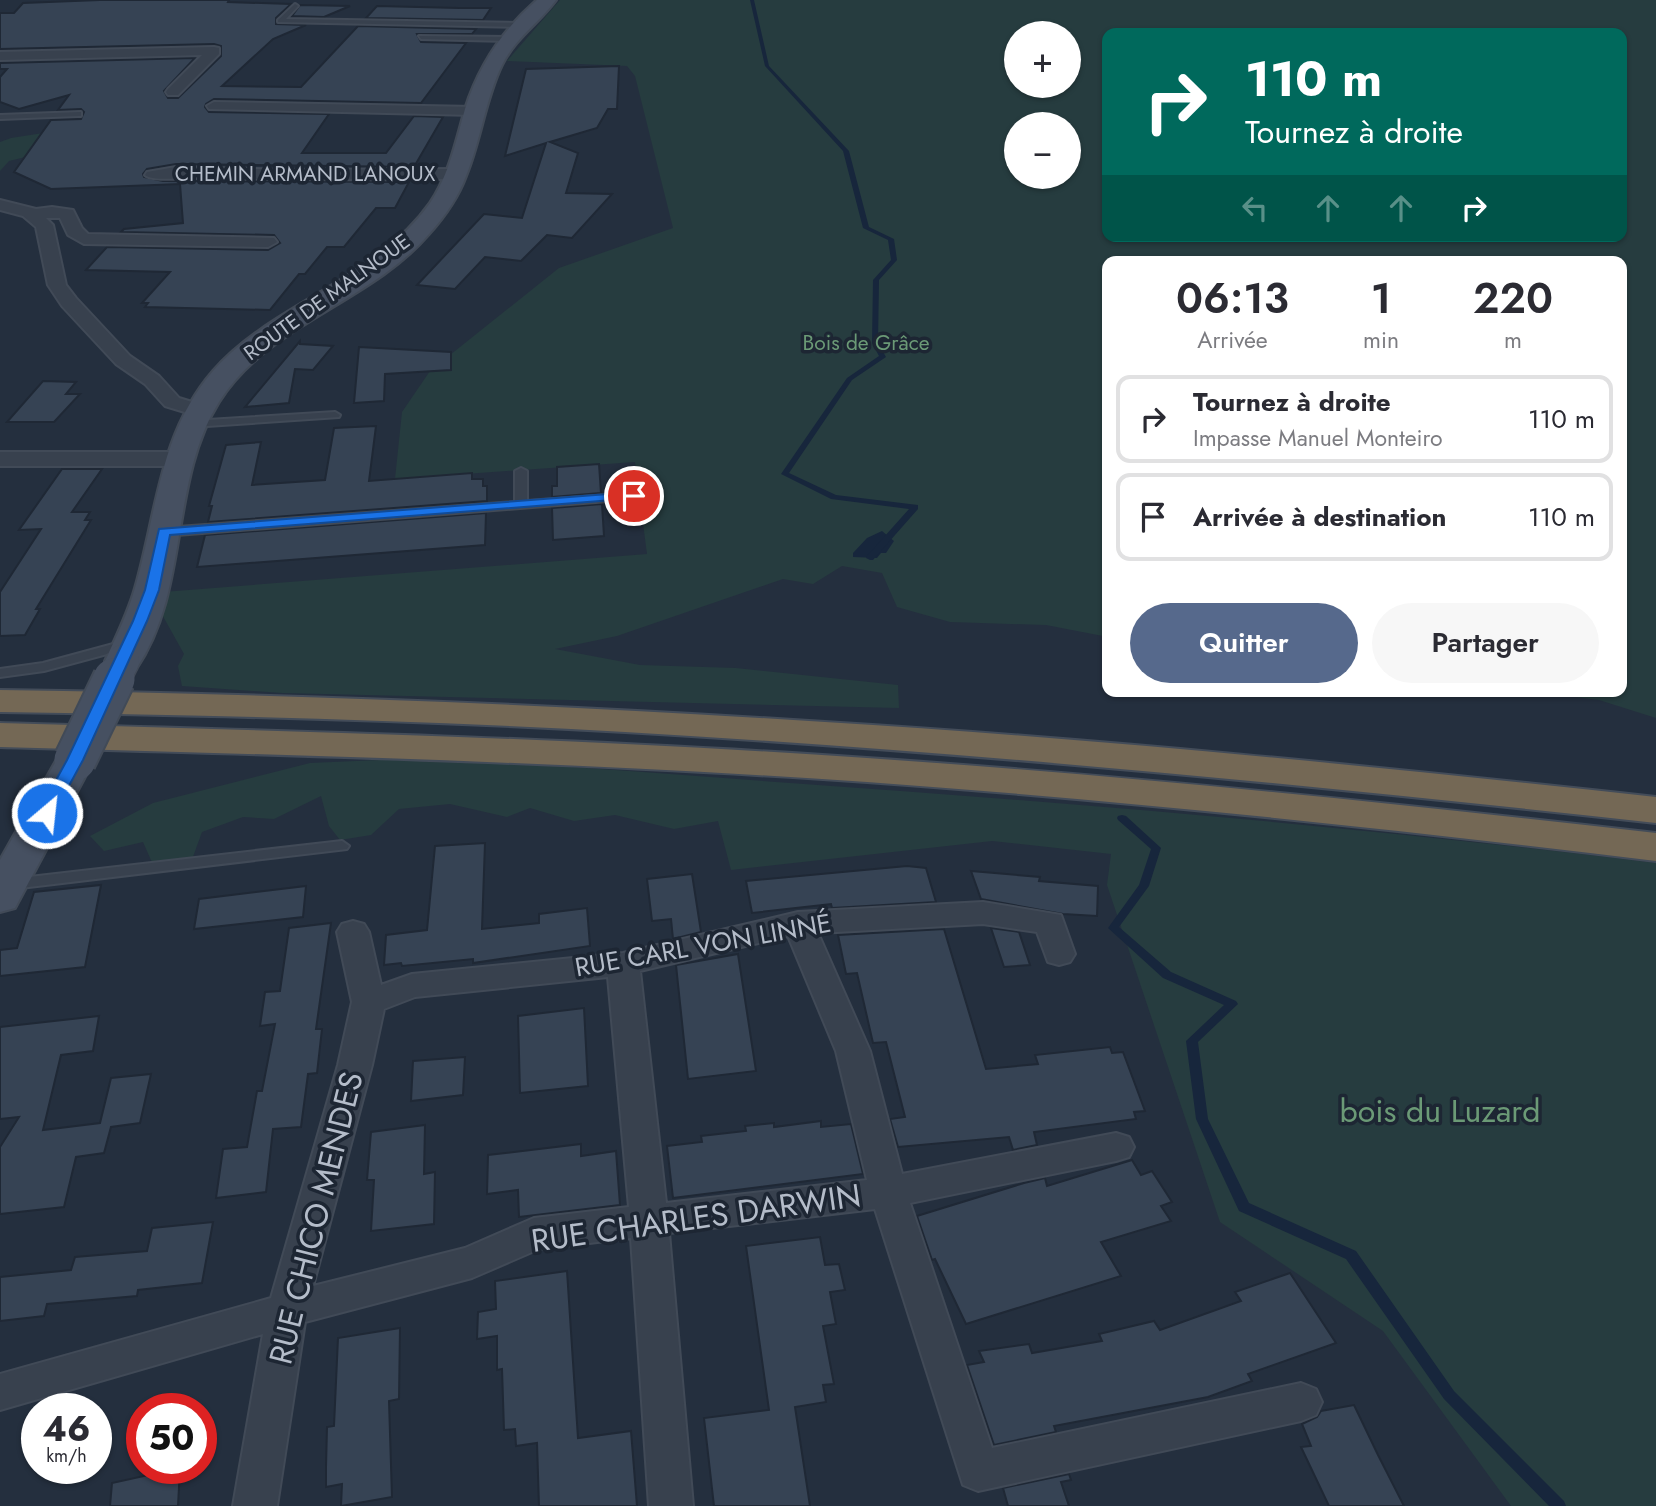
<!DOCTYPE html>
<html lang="fr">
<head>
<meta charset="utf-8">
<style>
  :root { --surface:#fff; --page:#f7f7f7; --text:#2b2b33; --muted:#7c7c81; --line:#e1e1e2; --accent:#56698c }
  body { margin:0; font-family:Jost,sans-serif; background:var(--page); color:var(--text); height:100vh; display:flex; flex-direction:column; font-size:26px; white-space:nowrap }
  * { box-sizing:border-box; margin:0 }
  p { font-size:23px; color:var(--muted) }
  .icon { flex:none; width:38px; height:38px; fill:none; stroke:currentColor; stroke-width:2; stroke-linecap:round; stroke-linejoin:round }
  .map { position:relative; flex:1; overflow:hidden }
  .panel { position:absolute; left:1102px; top:256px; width:525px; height:441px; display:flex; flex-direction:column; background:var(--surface); border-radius:14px; box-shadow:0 2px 5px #0004 }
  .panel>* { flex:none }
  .banner { position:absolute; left:1102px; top:28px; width:525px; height:214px; border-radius:14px; box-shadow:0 2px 5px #0004; background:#00695c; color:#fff; overflow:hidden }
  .controls { position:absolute; left:1004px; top:21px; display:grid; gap:14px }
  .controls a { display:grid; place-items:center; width:77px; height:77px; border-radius:50%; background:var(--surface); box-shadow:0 2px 5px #0004; font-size:35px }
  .speed { position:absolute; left:21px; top:1393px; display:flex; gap:14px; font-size:35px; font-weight:700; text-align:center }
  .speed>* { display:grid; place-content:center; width:91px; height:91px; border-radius:50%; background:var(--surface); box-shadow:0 2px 5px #0004; line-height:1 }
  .speed small { font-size:18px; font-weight:400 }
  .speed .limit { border:10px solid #d22; background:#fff; color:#111 }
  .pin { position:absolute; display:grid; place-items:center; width:60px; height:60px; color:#fff; margin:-30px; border:4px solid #fff; border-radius:50%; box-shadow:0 2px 7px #0007 }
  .me { position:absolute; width:77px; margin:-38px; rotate:28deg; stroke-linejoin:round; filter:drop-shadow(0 0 5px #0008) }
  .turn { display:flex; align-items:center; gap:24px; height:147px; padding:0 28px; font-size:32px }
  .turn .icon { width:91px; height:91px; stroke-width:2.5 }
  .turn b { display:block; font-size:49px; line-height:60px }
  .lanes { display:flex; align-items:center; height:66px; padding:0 28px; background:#0003; justify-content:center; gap:35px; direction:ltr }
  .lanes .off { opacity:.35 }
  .eta { display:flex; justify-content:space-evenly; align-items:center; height:119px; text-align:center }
  .eta b { font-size:42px; font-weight:600; line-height:49px }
  .button { display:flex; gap:14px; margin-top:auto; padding:14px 28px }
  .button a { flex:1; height:80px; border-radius:42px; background:var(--accent); color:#fff; font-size:28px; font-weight:600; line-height:80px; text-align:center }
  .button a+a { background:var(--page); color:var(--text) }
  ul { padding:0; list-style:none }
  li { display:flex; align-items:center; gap:21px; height:88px; margin:0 14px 10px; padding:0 14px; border:4px solid var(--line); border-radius:14px }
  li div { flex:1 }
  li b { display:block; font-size:26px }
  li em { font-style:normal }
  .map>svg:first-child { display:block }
  .green { fill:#263c3f; fill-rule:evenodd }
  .water { fill:#17263c }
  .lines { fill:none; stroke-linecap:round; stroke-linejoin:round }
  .stream { fill:#17263c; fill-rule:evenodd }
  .building { fill:#364354; stroke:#1f2835; stroke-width:2 }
  .lane-casing { stroke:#414a57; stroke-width:4 }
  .street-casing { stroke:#414a57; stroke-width:4 }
  .secondary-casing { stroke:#414a57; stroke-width:4 }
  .highway-casing { stroke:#434c59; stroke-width:4 }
  .lane { fill:#38414e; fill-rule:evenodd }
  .street { fill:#38414e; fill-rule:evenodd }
  .secondary { fill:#465061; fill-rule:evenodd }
  .highway { fill:#746855; fill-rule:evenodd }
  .secondary-bridge-far1-casing { stroke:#414a57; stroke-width:35; stroke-linecap:butt }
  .secondary-bridge-casing { stroke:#414a57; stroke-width:45; stroke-linecap:butt }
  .secondary-bridge-far1 { stroke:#465061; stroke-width:32 }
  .secondary-bridge { stroke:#465061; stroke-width:41 }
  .route { fill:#1a73e8; stroke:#114b97; stroke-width:2 }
  .labels { text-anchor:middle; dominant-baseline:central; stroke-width:7; stroke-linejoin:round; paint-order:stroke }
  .far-street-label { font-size:21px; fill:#b4bcc9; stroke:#1d2633 }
  .far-park-label { font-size:21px; fill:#6b9a76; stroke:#1d2633 }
  .street-label { font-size:26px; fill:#b4bcc9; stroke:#1d2633 }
  .near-park-label { font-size:32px; fill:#6b9a76; stroke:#1d2633 }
  .near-street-label { font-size:32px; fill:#b4bcc9; stroke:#1d2633 }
</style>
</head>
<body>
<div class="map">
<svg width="1656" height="1506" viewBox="0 0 1656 1506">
  <rect width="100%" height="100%" fill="#242f3e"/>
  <g class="green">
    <path d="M 560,0 L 1656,0 L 1656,718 L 1599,700 L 1527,691 L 1622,691 L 1622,261 L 1108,261 L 1108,637 L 1046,625 L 950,622 L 897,607 L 882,573 L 842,566 L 813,584 L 783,579 L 617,636 L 555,649 L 640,665 L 736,668 L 898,685 L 899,708 L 282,693 L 182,686 L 178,666 L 184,654 L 150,593 L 647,554 L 635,462 L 395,479 L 402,412 L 430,371 L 559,268 L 673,228 L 635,76 L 627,66 L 507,61 ZM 1017,33 L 1069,33 L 1069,86 L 1017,86 ZM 1108,33 L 1622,33 L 1622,236 L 1108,236 ZM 1017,124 L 1069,124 L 1069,177 L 1017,177 Z"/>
    <polygon points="56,131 42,153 9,161 0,171 0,142 11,138"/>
    <path d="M 425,758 C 547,764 669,774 790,783 C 1079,803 1369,828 1656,863 L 1656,1506 L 1511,1506 L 1383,1331 L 1220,1222 L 1107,885 L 1111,854 L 992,841 L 731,870 L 718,821 L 674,829 L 615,815 L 574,821 L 530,808 L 507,817 L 450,804 L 399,809 L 371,835 L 340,840 L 329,826 L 321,796 L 274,819 L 243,817 L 202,832 L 190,865 L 154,867 L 143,842 L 104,851 L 90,836 L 153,803 L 310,763 Z"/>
  </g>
  <polygon class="water" points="882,531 894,541 886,553 881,553 877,558 853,557 853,553 867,538"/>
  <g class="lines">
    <g class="stream">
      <polygon points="750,0 754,0 769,66 849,151 869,227 894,239 897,260 879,280 878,343 886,357 852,380 789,473 836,495 918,505 918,509 873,560 870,560 866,558 867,556 909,509 831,499 781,474 847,378 879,356 872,343 873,280 891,260 888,240 863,228 843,151 765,66"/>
      <polygon points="1122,815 1126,816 1161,848 1149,886 1119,927 1171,972 1236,1001 1238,1004 1198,1042 1208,1119 1249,1203 1356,1251 1454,1391 1564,1501 1566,1506 1549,1506 1444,1399 1346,1259 1239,1211 1196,1119 1186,1041 1224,1005 1163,978 1108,928 1139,885 1151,849 1118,820 1117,818 1118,816"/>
    </g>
  </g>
  <g class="building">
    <polygon points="100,0 229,0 228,2 291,4 276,18 276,24 306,25 273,39 222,86 301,87 358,26 476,29 472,34 417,34 421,42 466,43 421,103 214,99 206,104 205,107 209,112 329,114 302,153 386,153 414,116 443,117 414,167 176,164 147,169 143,174 144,177 163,181 409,182 395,208 376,208 344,247 327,247 305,274 299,274 270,310 145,307 148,303 142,303 170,272 86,270 107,247 268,250 280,243 274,235 121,232 124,229 183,223 180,184 51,189 14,172 51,120 81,119 84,112 81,109 58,110 69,95 19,109 0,102 0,77 7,69 0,69 0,63 195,58 164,91 168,98 178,98 221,56 221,46 214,44 0,49 0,13 14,13 23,3"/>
    <polygon points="300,5 350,6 324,17 292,16"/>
    <polygon points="377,6 459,8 491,8 483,20 366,18"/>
    <polygon points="619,66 617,109 608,109 597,128 550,142 578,153 566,193 612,194 572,238 547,235 521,261 485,257 455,289 417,285 484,214 522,218 546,143 505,156 526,69"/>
    <polygon points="300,341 300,344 333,346 313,370 295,369 289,403 245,407"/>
    <polygon points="359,347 451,352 451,370 385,374 384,401 354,403"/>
    <polygon points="43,381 76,382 66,394 80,394 54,422 7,422"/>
    <polygon points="376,426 369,481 472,473 472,479 483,479 483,486 487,486 487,501 208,522 212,506 209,506 226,445 261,442 252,485 325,480 334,428"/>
    <polygon points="599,464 601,493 552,497 552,486 557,486 557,467"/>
    <polygon points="62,469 102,469 72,512 90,512 85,520 91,520 36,609 40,609 25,635 0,636 0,592 41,529 19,530"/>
    <polygon points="602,504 604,536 553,540 552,508"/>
    <polygon points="486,513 485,545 197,567 205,535"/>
    <polygon points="485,843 482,929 539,923 539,914 587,908 590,946 473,963 473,959 402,966 401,963 384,965 386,935 427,930 435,846"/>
    <polygon points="907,866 926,868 936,902 832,908 831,904 752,913 746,881"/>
    <polygon points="971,871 1040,877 1039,881 1098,886 1097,916 1063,914 981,899"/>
    <polygon points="692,874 701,932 673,939 671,919 652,921 647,879"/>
    <polygon points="101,885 85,967 0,976 0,950 17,948 34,892"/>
    <polygon points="306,886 303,917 194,929 199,899"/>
    <polygon points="331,923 316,1029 322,1029 317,1073 308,1074 301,1127 273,1129 266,1192 216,1198 223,1149 247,1147 257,1091 262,1091 275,1024 260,1026 265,992 280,991 289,928"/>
    <polygon points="991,928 1019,932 1030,965 1004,967"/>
    <polygon points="944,929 986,1069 1038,1064 1035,1055 1110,1047 1112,1053 1123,1052 1145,1111 1134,1112 1136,1119 1034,1132 1037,1145 1013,1150 1009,1137 898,1147 890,1119 905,1117 886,1042 873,1043 857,973 846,974 838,935"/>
    <polygon points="738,954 756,1071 688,1079 676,965"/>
    <polygon points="584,1008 588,1086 520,1093 518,1016"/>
    <polygon points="99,1016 93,1051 61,1055 43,1130 100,1123 111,1078 151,1074 140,1123 111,1127 104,1153 76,1157 64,1207 0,1214 0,1147 19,1117 0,1119 0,1027"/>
    <polygon points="465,1057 463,1095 411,1101 413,1061"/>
    <polygon points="821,1121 821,1127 851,1124 863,1174 673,1198 667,1146 702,1142 701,1136 746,1131 745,1126 774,1123 774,1127"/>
    <polygon points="425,1125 424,1174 435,1172 434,1224 371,1231 374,1180 367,1180 371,1132"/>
    <polygon points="581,1144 581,1156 616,1151 620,1205 519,1217 518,1190 487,1194 488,1155"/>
    <polygon points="1132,1160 1141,1175 1152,1171 1172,1202 1161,1206 1171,1221 1101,1242 1121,1276 966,1324 935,1259 932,1260 917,1216 1024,1183 1045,1178 1047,1186"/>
    <polygon points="213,1222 202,1283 138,1290 137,1296 47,1304 44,1316 0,1321 0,1277 71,1270 75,1257 147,1251 152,1228"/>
    <polygon points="820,1237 825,1265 839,1264 845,1290 830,1292 836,1324 823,1326 834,1384 823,1385 826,1402 795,1407 810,1506 714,1506 704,1418 769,1410 746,1246"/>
    <polygon points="567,1271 578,1438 631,1431 637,1506 539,1506 537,1443 516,1446 515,1429 504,1430 502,1369 497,1370 497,1336 477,1339 478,1312 496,1309 495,1281"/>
    <polygon points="1290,1273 1336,1343 1248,1374 1252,1381 1208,1397 1054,1426 1056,1432 994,1445 967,1365 984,1362 979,1351 1029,1344 1032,1353 1102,1341 1099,1334 1154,1321 1160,1330 1241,1301 1235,1292"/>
    <polygon points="400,1328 399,1399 389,1401 392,1497 341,1506 342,1484 326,1487 326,1467 327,1427 334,1426 338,1338"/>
    <polygon points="1354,1405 1378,1455 1404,1506 1329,1506 1301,1447 1311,1446 1302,1424 1317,1417 1321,1411"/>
    <polygon points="180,1468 178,1506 110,1506 112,1483"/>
    <polygon points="1069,1474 1071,1480 1061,1482 1069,1506 1008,1506 1003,1488"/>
  </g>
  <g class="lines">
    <defs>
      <g id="lane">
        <polygon points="295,4 298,6 286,19 521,23 524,25 521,27 278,22 278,20"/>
        <polygon points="419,36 509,37 512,39 509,41 421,39"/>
        <polygon points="81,112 81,116 78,116 0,119 0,115"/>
        <polygon points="335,412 340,415 339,417 192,427 187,424 192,421"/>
        <polygon points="521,468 527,471 527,501 634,493 640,496 634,499 164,536 158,532 164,528 515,502 515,471"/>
        <polygon points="128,640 133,641 134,644 133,647 44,671 0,677 0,669 43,663"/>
        <polygon points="342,841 349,846 347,849 12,889 7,888 4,884 7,880 12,879"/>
      </g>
      <g id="street">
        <polygon points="214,47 219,48 219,54 178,95 168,95 166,92 168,89 202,55 0,60 0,52"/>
        <polygon points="214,102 475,107 482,111 475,115 209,109 207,106"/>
        <path d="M 176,167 L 292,170 L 456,169 L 464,174 L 456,179 C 371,179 287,180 202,178 C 189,177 152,182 145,175 L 147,172 Z"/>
        <polygon points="0,200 36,209 52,207 73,210 82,228 88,234 274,238 277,242 268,247 84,244 68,235 60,218 46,218 53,225 66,285 76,298 130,356 159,376 179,398 205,406 209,410 205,414 198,416 165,406 145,384 116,364 62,306 48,285 36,227 23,216 0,210"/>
        <polygon points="0,452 178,452 186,454 189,459 186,464 178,466 0,466"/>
        <path d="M 983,902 L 1061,915 L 1075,954 L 1070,962 L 1059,965 L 1048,962 L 1037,932 L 983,924 L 818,933 L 870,1051 L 902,1174 L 1116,1133 L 1129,1137 L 1134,1147 L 1129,1157 L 1116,1161 L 910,1203 L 992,1448 L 1301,1383 L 1316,1389 L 1322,1402 L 1316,1415 L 1301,1421 L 978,1491 L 963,1485 L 875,1209 L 669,1233 L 693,1506 L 649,1506 L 631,1238 L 539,1249 L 472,1278 L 305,1322 L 277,1506 L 233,1506 L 263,1334 L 0,1410 L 0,1374 L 271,1298 L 338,1065 L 352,1002 L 337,932 L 342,924 L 353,921 L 364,924 L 369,932 L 381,985 L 412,974 L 623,953 L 798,912 ZM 788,936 L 836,1051 L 867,1180 L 666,1203 L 640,971 ZM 608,977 L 629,1207 L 534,1218 L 465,1248 L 313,1286 L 372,1065 L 384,1009 L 415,997 Z"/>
      </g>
      <g id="secondary">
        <path d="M 537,0 L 556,0 C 539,23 515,38 502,65 C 485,100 481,140 466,176 C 458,198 445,216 429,234 C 371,302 268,324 219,402 C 169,482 190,590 136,669 L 123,672 L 110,669 L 105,661 C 116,637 128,613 135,588 C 157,512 159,433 213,371 C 274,302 376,280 430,203 C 449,175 456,141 465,109 C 479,65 502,30 537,0 Z"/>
        <polygon points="75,748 89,752 94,760 15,908 0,912 0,860 61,752"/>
      </g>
      <g id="highway">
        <path d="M 0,690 C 275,694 550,704 825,722 C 1103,739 1380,767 1656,797 L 1656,823 C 1313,785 970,752 625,732 C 417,720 209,715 0,712 Z"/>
        <path d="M 0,723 C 289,731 578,738 867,758 C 1131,776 1393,803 1656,833 L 1656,861 C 1394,829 1131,801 867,782 C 579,762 289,755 0,747 Z"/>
      </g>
    </defs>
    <use href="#lane" class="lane-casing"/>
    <use href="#street" class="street-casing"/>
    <use href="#secondary" class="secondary-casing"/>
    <use href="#highway" class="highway-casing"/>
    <use href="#lane" class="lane"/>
    <use href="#street" class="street"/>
    <use href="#secondary" class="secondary"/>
    <use href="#highway" class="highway"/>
    <defs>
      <polyline id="secondary-bridge-far1" points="113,681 123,661"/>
      <polyline id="secondary-bridge" points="75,760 114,679"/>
    </defs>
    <use href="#secondary-bridge-far1" class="secondary-bridge-far1-casing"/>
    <use href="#secondary-bridge" class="secondary-bridge-casing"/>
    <use href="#secondary-bridge-far1" class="secondary-bridge-far1"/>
    <use href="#secondary-bridge" class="secondary-bridge"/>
  </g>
  <polygon class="route" points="634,492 640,496 638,498 170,535 159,590 147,621 83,760 52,817 47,819 38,813 67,760 133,621 145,590 159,529"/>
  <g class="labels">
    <g class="far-street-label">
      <text x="305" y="174">CHEMIN ARMAND LANOUX</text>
      <text transform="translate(327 297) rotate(-36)">ROUTE DE MALNOUE</text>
    </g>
    <g class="far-park-label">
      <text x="866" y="343">Bois de Grâce</text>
    </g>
    <g class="street-label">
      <text transform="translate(703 945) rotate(-10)">RUE CARL VON LINNÉ</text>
    </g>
    <g class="near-park-label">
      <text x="1440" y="1111">bois du Luzard</text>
    </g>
    <g class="near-street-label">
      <text transform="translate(316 1218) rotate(-76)">RUE CHICO MENDES</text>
      <text transform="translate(696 1218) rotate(-8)">RUE CHARLES DARWIN</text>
    </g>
  </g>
</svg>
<div class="controls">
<a>+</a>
<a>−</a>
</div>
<div class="speed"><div>46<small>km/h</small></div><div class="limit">50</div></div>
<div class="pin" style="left:634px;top:496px;background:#d93025"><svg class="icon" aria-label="arrive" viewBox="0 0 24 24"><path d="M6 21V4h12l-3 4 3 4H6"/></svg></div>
<svg class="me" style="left:47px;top:813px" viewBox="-20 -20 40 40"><circle r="17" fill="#1a73e8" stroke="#fff" stroke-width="3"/><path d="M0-11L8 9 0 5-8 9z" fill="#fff"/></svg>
<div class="banner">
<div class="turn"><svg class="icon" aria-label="right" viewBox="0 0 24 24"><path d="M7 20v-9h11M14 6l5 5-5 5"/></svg><div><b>110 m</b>Tournez à droite</div></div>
<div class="lanes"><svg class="icon off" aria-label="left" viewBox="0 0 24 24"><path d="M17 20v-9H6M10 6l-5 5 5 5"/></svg><svg class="icon off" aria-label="ahead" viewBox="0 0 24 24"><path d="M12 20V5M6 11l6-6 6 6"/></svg><svg class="icon off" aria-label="ahead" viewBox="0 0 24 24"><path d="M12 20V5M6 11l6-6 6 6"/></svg><svg class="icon" aria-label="right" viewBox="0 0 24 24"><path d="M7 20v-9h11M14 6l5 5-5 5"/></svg></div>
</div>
<section class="panel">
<div class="eta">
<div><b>06:13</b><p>Arrivée</p></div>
<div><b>1</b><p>min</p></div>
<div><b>220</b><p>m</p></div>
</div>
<ul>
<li><svg class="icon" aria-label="right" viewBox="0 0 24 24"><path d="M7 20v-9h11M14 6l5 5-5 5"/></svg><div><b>Tournez à droite</b><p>Impasse Manuel Monteiro</p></div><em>110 m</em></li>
<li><svg class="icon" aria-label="arrive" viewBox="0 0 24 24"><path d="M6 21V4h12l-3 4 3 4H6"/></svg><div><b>Arrivée à destination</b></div><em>110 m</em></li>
</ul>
<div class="button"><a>Quitter</a><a>Partager</a></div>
</section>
</div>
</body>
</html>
